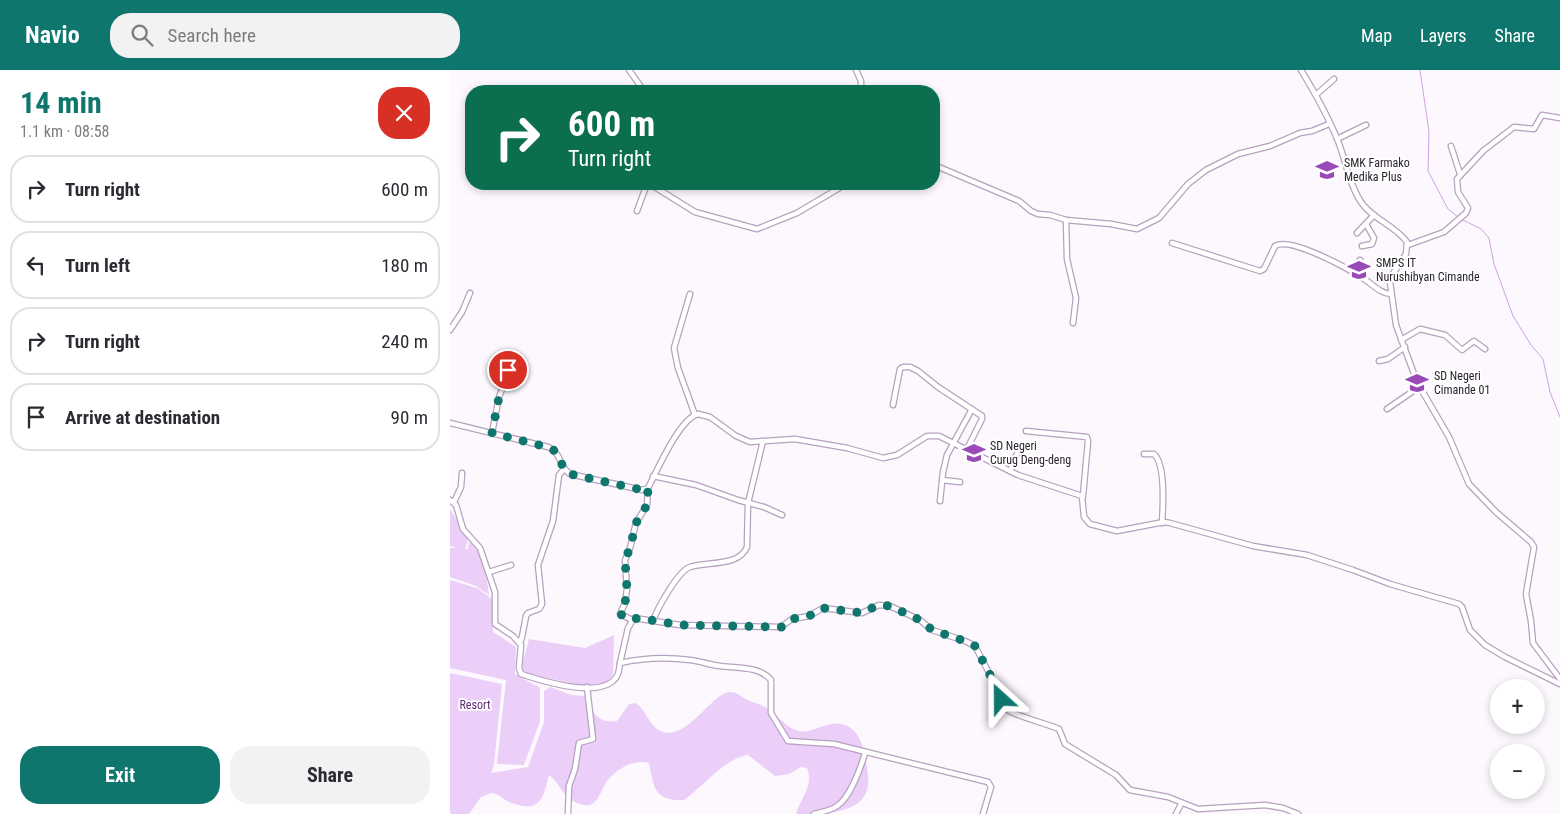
<!DOCTYPE html>
<html lang="en">
<head>
<meta charset="utf-8">
<style>
  :root { --surface:#fff; --page:#f2f2f3; --text:#2b2b33; --muted:#7c7c81; --line:#e1e1e2; --accent:#0f766e }
  body { margin:0; font-family:"Roboto Condensed",sans-serif; background:var(--page); color:var(--text); height:100vh; display:flex; flex-direction:column; font-size:19px; white-space:nowrap }
  * { box-sizing:border-box; margin:0 }
  p { font-size:16px; color:var(--muted) }
  .icon { flex:none; width:28px; height:28px; fill:none; stroke:currentColor; stroke-width:2; stroke-linecap:round; stroke-linejoin:round }
  .map { position:relative; flex:1; overflow:hidden }
  .panel { display:flex; flex-direction:column; background:var(--surface); width:450px }
  .panel>* { flex:none }
  .top-card { position:absolute; left:15px; top:15px; width:475px; height:105px; border-radius:20px; box-shadow:0 2px 8px #0003; background:#0b6e4f; color:#fff; overflow:hidden }
  .fabs { position:absolute; left:1040px; top:609px; display:grid; gap:10px }
  .fabs a { display:grid; place-items:center; width:55px; height:55px; border-radius:50%; background:var(--surface); box-shadow:0 2px 8px #0003; font-size:25px }
  .pin { position:absolute; display:grid; place-items:center; width:42px; height:42px; color:#fff; margin:-21px; border:2px solid #fff; border-radius:50%; box-shadow:0 1px 5px #0007 }
  .me { position:absolute; width:55px; margin:-28px; rotate:336deg; stroke-linejoin:round; filter:drop-shadow(0 0 4px #0008) }
  .turn { display:flex; align-items:center; gap:18px; height:105px; padding:0 20px; font-size:22px }
  .turn .icon { width:65px; height:65px; stroke-width:2.5 }
  .turn b { display:block; font-size:35px; line-height:42px }
  .round { display:grid; place-items:center; flex:none; width:52px; height:52px; border-radius:20px; background:var(--page) }
  .overview { display:flex; align-items:center; justify-content:space-between; height:85px; padding:0 20px }
  h1 { font-size:30px; font-weight:700; line-height:38px; color:var(--accent) }
  .action { display:flex; gap:10px; margin-top:auto; padding:10px 20px }
  .action a { flex:1; height:58px; border-radius:20px; background:var(--accent); color:#fff; font-size:20px; font-weight:700; line-height:58px; text-align:center }
  .action a+a { background:var(--page); color:var(--text) }
  ul { padding:0; list-style:none }
  li { display:flex; align-items:center; gap:15px; height:68px; margin:0 10px 8px; padding:0 10px; border:2px solid var(--line); border-radius:20px }
  li div { flex:1 }
  li b { display:block; font-size:19px }
  li em { font-style:normal }
  header { display:flex; align-items:center; gap:30px; box-sizing:border-box; height:70px; padding:0 25px; background:var(--accent); color:#fff }
  header strong { font-size:24px }
  nav { display:flex; gap:28px; margin-inline-start:auto; font-size:18px }
  .search { width:350px; height:45px; background:var(--page); display:flex; align-items:center; gap:12px; box-sizing:border-box; padding:0 18px; border-radius:20px; color:var(--muted); font-size:19px }
  main { display:flex; flex:1; min-height:0 }
  .map>svg:first-child { display:block }
  .green { fill:#eccff8 }
  .lines { fill:none; stroke-linecap:round; stroke-linejoin:round }
  .stream { stroke:#cfa0e3; stroke-width:1 }
  .minor-casing { stroke:#b6a1bf; stroke-width:7 }
  .minor { stroke:#fff; stroke-width:4.5 }
  .route { stroke:#0f766e; stroke-width:9; stroke-dasharray:0 16.2 }
  .labels { text-anchor:middle; dominant-baseline:central; stroke-width:4; stroke-linejoin:round; paint-order:stroke }
  .poi-label { font-size:12px; fill:#2a222d; stroke:#fff; text-anchor:start }
  .park-label { font-size:12px; fill:#612876; stroke:#fff }
</style>
</head>
<body>
<header>
<strong>Navio</strong>
<div class="search"><svg class="icon" aria-label="search" viewBox="0 0 24 24"><circle cx="10" cy="10" r="6"/><path d="M15 15l6 6"/></svg>Search here</div>
<nav><a>Map</a><a>Layers</a><a>Share</a></nav>
</header>
<main>
<section class="panel">
<div class="overview"><div><h1>14 min</h1><p>1.1 km · 08:58</p></div><a class="round" style="background:#d93025;color:#fff"><svg class="icon" aria-label="close" viewBox="0 0 24 24"><path d="M6 6l12 12M18 6L6 18"/></svg></a></div>
<ul>
<li><svg class="icon" aria-label="right" viewBox="0 0 24 24"><path d="M7 20v-9h11M14 6l5 5-5 5"/></svg><div><b>Turn right</b></div><em>600 m</em></li>
<li><svg class="icon" aria-label="left" viewBox="0 0 24 24"><path d="M17 20v-9H6M10 6l-5 5 5 5"/></svg><div><b>Turn left</b></div><em>180 m</em></li>
<li><svg class="icon" aria-label="right" viewBox="0 0 24 24"><path d="M7 20v-9h11M14 6l5 5-5 5"/></svg><div><b>Turn right</b></div><em>240 m</em></li>
<li><svg class="icon" aria-label="arrive" viewBox="0 0 24 24"><path d="M6 21V4h12l-3 4 3 4H6"/></svg><div><b>Arrive at destination</b></div><em>90 m</em></li>
</ul>
<div class="action"><a>Exit</a><a>Share</a></div>
</section>
<div class="map">
<svg width="1110" height="744" viewBox="0 0 1110 744">
  <rect width="100%" height="100%" fill="#fcf8fe"/>
  <g class="green">
    <path d="M 0,439 L 18,470 L 15,479 L 18,479 L 19,472 C 34,483 37,507 39,525 L 26,516 L 0,507 L 0,478 L 7,478 L 0,476 Z"/>
    <polygon points="0,510 27,518 42,529 43,562 66,577 65,604 90,618 90,651 74,695 47,694 56,610 0,598"/>
    <polygon points="164,565 163,605 156,613 131,615 74,603 72,595 79,569 135,578"/>
    <path d="M 0,603 L 52,614 L 44,695 L 41,703 L 78,697 L 94,652 L 94,621 L 100,617 L 121,625 L 136,626 C 141,642 148,654 167,651 L 179,634 L 186,633 C 196,640 199,656 211,661 C 236,673 262,622 280,622 C 286,622 289,625 294,628 C 300,632 308,633 315,637 C 327,643 334,657 348,661 C 363,665 381,646 399,657 C 414,666 416,690 418,705 C 423,744 378,744 346,744 C 351,727 364,716 357,698 L 351,697 L 339,704 L 325,706 L 298,685 C 276,687 252,718 234,730 C 204,731 204,718 199,693 C 184,689 166,699 157,711 C 148,725 147,744 123,731 C 112,725 109,712 99,705 C 93,730 90,744 59,732 C 53,729 49,724 42,723 L 31,727 L 19,744 L 0,744 Z"/>
  </g>
  <g class="lines">
    <g class="stream">
      <polyline points="970,0 979,62 978,101 998,139 1008,147"/>
      <polyline points="1011,149 1031,159 1039,168 1044,194 1063,246 1081,275 1093,289 1100,322 1110,347"/>
    </g>
    <defs>
      <g id="minor">
        <polyline points="179,0 194,21"/>
        <polyline points="406,0 411,11 411,21"/>
        <path d="M 851,0 C 865,23 878,46 888,71 C 896,91 899,114 911,132 C 922,149 945,155 957,172 L 956,184 L 942,205 L 940,212 L 946,255 L 967,312 L 999,367 L 1019,414 L 1046,442 L 1081,472 L 1084,477 L 1076,524 L 1081,551 L 1083,573 L 1110,609"/>
        <polyline points="867,24 884,9"/>
        <polyline points="887,69 916,55"/>
        <polyline points="1001,76 1010,104"/>
        <polyline points="484,95 569,131 581,141 588,144 600,145 616,150 661,154 687,159 709,148 738,114 756,100 788,84 820,76 850,63 862,61 879,54"/>
        <polyline points="200,114 245,142 307,159 347,143 396,114"/>
        <polyline points="187,141 197,114"/>
        <polyline points="616,150 617,189 626,228 623,253"/>
        <polyline points="907,163 924,145"/>
        <path d="M 722,173 L 810,201 L 814,199 L 825,176 C 840,166 899,199 914,209 C 924,215 929,223 941,224"/>
        <polyline points="958,175 994,162 1016,143 1018,138 1008,122 1007,109 1033,81 1064,57 1084,59 1092,45 1110,48"/>
        <polyline points="912,176 922,174 924,168 916,154"/>
        <polyline points="910,190 911,207"/>
        <polyline points="240,224 224,278 228,298 245,345"/>
        <polyline points="0,260 12,242 20,223"/>
        <polyline points="951,270 970,259 995,265 1012,280 1024,271 1035,279"/>
        <polyline points="929,291 938,289 955,277"/>
        <polyline points="48,306 57,308"/>
        <polyline points="443,335 450,299 453,297 460,297 468,301 488,317 532,346 532,349 517,379"/>
        <polyline points="937,339 969,317"/>
        <path d="M 0,353 L 98,377 C 112,383 109,397 120,404 L 192,420 L 198,418 C 207,401 229,349 248,344 L 260,347 L 286,366 L 300,372 L 345,369 L 397,378 L 433,388 L 447,385 L 477,366 L 489,366 L 568,405 L 632,426 L 634,447 L 640,454 L 667,461 L 714,452 L 720,453 L 803,476 L 857,485 L 903,500 L 940,514 L 1009,534 L 1012,537 L 1020,560 L 1035,575 L 1055,587 L 1110,614"/>
        <polyline points="576,361 637,367 638,371 633,426"/>
        <polyline points="42,363 49,327 58,305 58,287"/>
        <path d="M 694,384 L 704,384 C 716,395 713,437 712,453"/>
        <polyline points="560,401 570,376"/>
        <polyline points="203,406 246,415 288,430 314,437 332,445"/>
        <polyline points="492,410 510,412"/>
        <path d="M 0,430 L 6,435 L 13,459 L 30,478 L 45,522 L 45,554 L 63,566 L 71,575 L 69,598 L 71,604 C 92,611 145,627 163,611 C 169,606 169,600 170,593 C 193,588 216,587 240,590 C 250,591 260,595 270,596 C 286,598 310,596 321,610 L 321,643 L 338,671 L 384,674 L 538,712 L 541,717 L 533,744"/>
        <polyline points="490,431 493,402 497,385 522,339"/>
        <polyline points="4,432 11,417 12,403"/>
        <polyline points="39,502 61,495"/>
        <polyline points="182,550 170,544 175,533 177,519 175,490 180,478 186,453 197,435 198,418"/>
        <path d="M 203,551 C 207,539 228,501 240,497 C 257,491 289,497 297,477 L 298,433 L 313,371"/>
        <polyline points="70,573 72,567 76,546 78,543 89,539 92,534 88,495 103,451 109,405 114,399"/>
        <path d="M 170,593 L 178,558 L 184,548 L 230,555 L 331,557 L 342,549 L 359,546 L 373,538 L 412,543 L 429,535 L 440,536 L 470,550 L 482,560 L 515,571 L 525,576 L 551,626 C 551,628 549,631 550,633 C 551,643 599,654 609,659 L 615,674 L 666,705 L 680,720 L 718,727 L 748,739 L 815,735 L 833,738 L 848,744"/>
        <polyline points="118,744 119,716 125,699 129,673 143,669 137,617"/>
        <path d="M 364,744 C 371,742 380,741 387,736 C 400,728 411,697 415,683"/>
        <polyline points="726,744 731,734"/>
      </g>
    </defs>
    <use href="#minor" class="minor-casing"/>
    <use href="#minor" class="minor"/>
  </g>
  <g class="lines">
    <path class="route" d="M 58,300 L 49,327 L 42,363 L 101,378 C 111,385 110,398 120,404 L 188,419 L 193,420 L 198,418 L 197,435 L 186,453 L 180,478 L 175,490 L 177,519 L 175,533 L 170,544 L 182,550 L 188,548 L 230,555 L 332,557 L 342,549 L 359,546 L 373,538 L 412,543 L 428,535 L 440,536 L 472,551 L 482,560 L 509,569 L 525,576 L 551,626 L 551,629"/>
  </g>
  <defs>
    <symbol id="school-bare" viewBox="-9 -9 18 18"><path d="M0-5L7-2L0 1L-7-2ZM-4 1L0 2.5L4 1V4Q0 6-4 4Z" fill="#9a49b8" stroke="#fff" stroke-width="2.5" paint-order="stroke"/></symbol>
  </defs>
  <g fill-rule="evenodd">
    <use href="#school-bare" x="861" y="84" width="32" height="32"/>
    <use href="#school-bare" x="893" y="184" width="32" height="32"/>
    <use href="#school-bare" x="951" y="297" width="32" height="32"/>
    <use href="#school-bare" x="508" y="367" width="32" height="32"/>
  </g>
  <g class="labels">
    <g class="poi-label">
      <text x="894" y="93">SMK Farmako<tspan x="894" dy="14">Medika Plus</tspan></text>
      <text x="926" y="193">SMPS IT<tspan x="926" dy="14">Nurushibyan Cimande</tspan></text>
      <text x="984" y="306">SD Negeri<tspan x="984" dy="14">Cimande 01</tspan></text>
      <text x="540" y="376">SD Negeri<tspan x="540" dy="14">Curug Deng-deng</tspan></text>
    </g>
    <g class="park-label">
      <text x="25" y="635">Resort</text>
    </g>
  </g>
</svg>
<div class="fabs">
<a>+</a>
<a>−</a>
</div>
<div class="pin" style="left:58px;top:300px;background:#d93025"><svg class="icon" aria-label="arrive" viewBox="0 0 24 24"><path d="M6 21V4h12l-3 4 3 4H6"/></svg></div>
<svg class="me" style="left:551px;top:629px" viewBox="-20 -20 40 40"><path d="M0-17L14 15 0 8-14 15z" fill="#0f766e" stroke="#fff" stroke-width="4"/></svg>
<div class="top-card">
<div class="turn"><svg class="icon" aria-label="right" viewBox="0 0 24 24"><path d="M7 20v-9h11M14 6l5 5-5 5"/></svg><div><b>600 m</b>Turn right</div></div>
</div>
</div>
</main>
</body>
</html>
